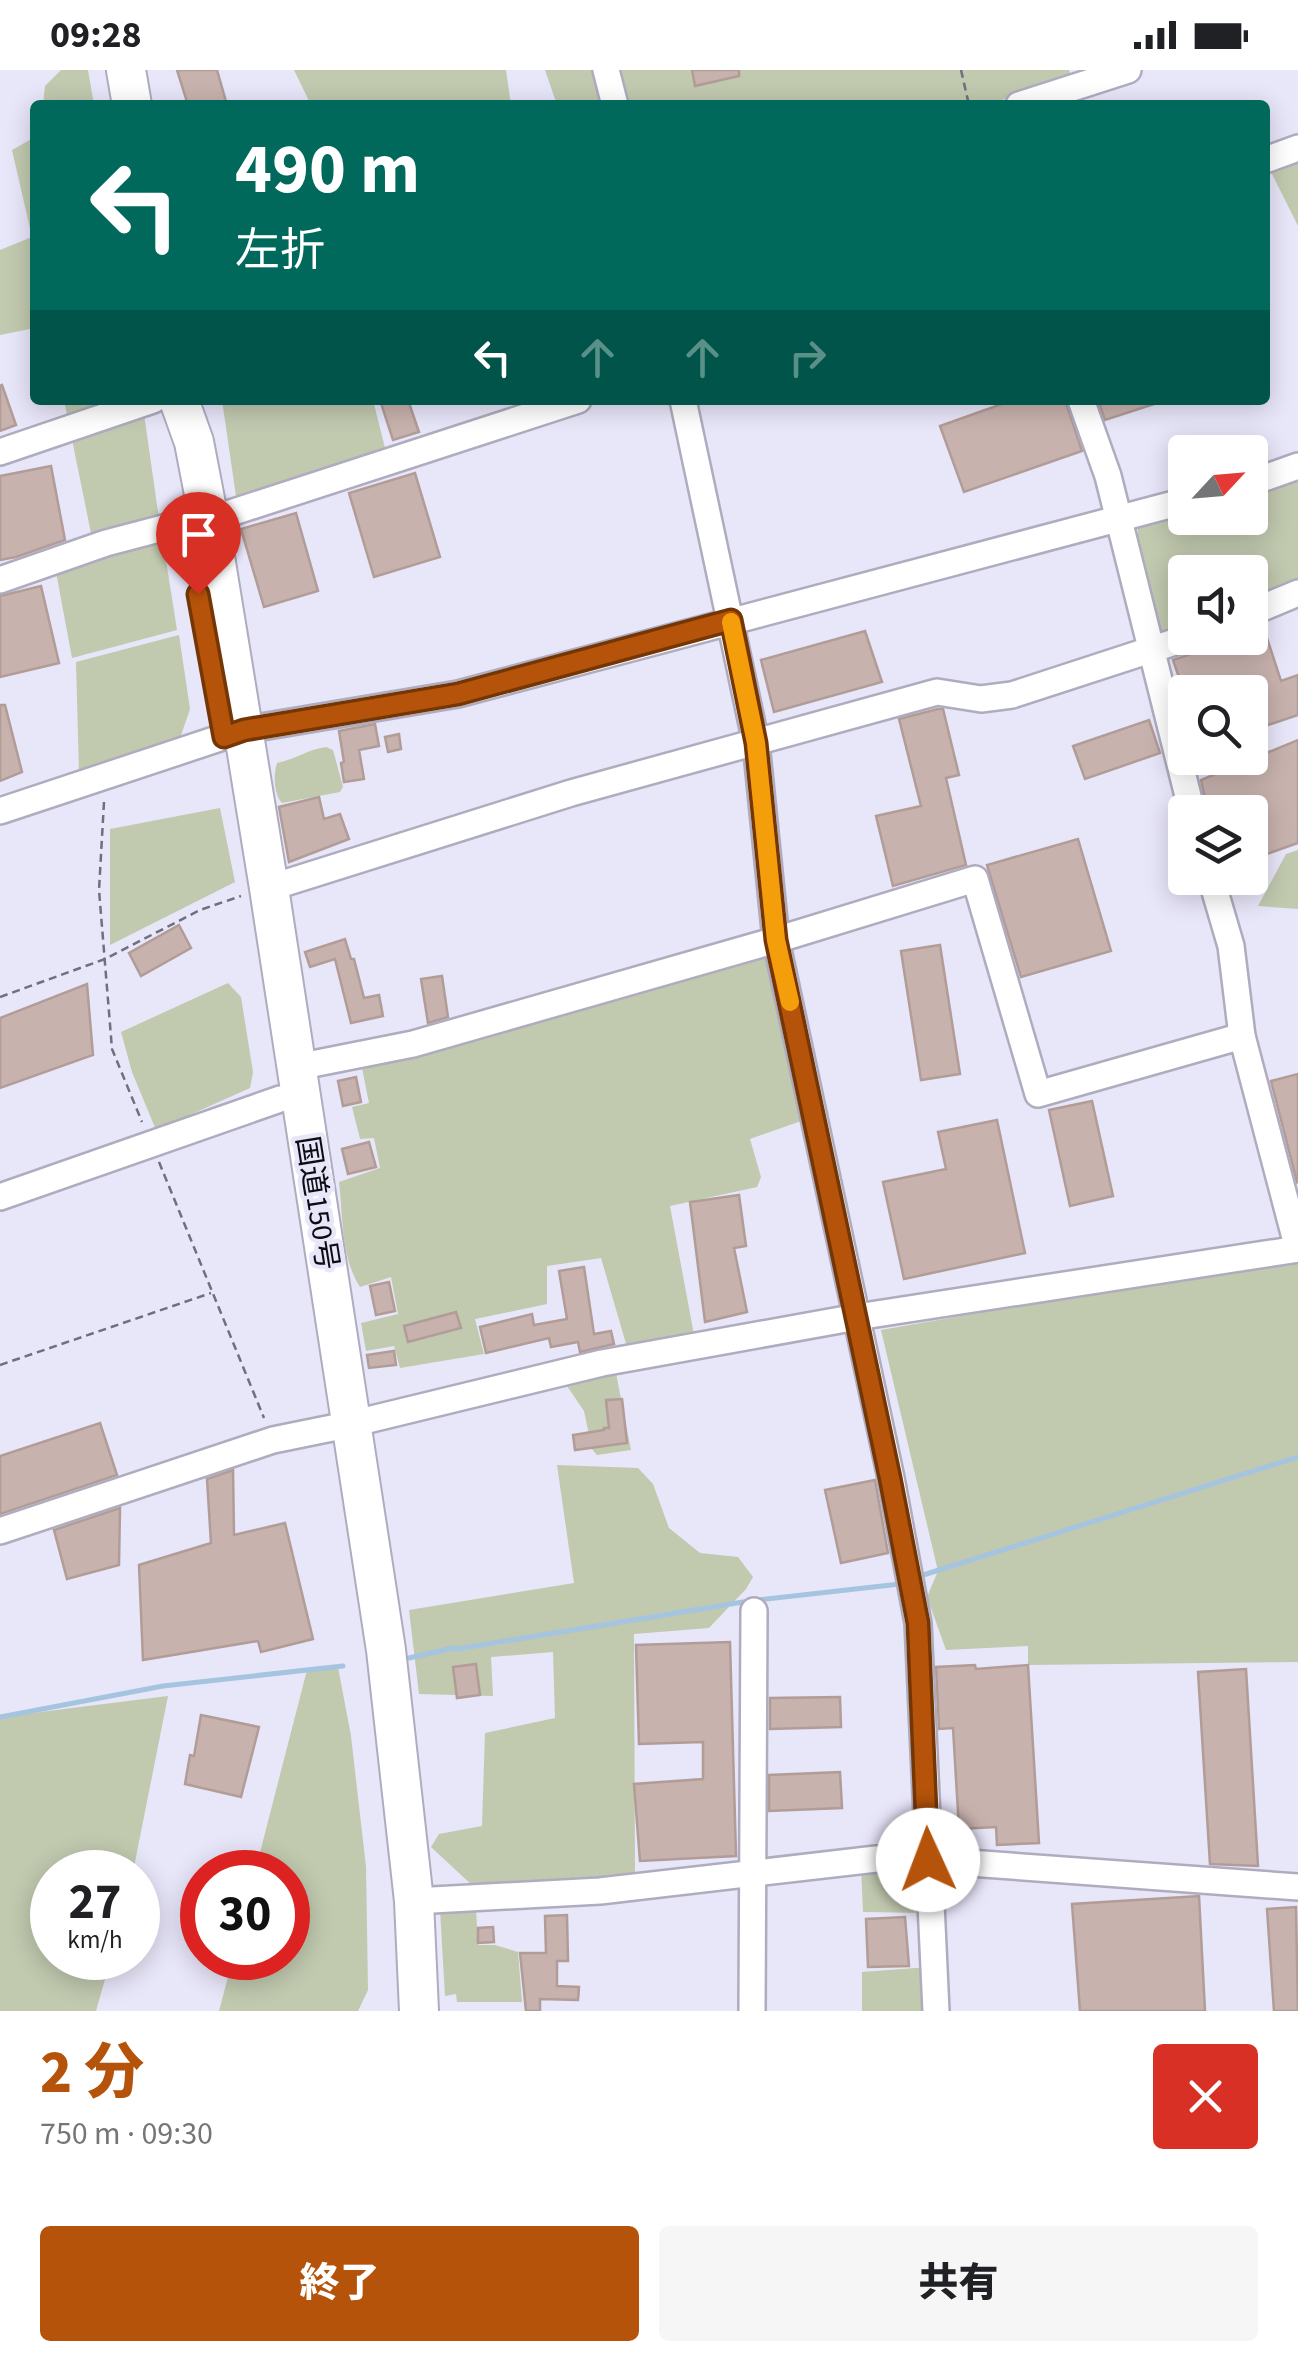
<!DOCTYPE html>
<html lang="ja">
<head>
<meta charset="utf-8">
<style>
  :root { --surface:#fff; --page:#f6f6f6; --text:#202124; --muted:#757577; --accent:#b45309 }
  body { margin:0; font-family:"Source Sans 3","Noto Sans JP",sans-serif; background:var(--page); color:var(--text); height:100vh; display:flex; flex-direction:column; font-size:38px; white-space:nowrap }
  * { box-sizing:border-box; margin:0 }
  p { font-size:32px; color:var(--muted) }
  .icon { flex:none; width:55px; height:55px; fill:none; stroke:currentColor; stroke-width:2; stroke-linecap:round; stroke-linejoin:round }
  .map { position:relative; height:1941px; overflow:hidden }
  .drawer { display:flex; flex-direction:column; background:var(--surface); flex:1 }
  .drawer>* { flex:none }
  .guide { position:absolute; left:30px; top:30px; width:1240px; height:305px; border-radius:10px; box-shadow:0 5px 25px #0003; background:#00695c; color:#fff; overflow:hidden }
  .needle { width:65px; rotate:64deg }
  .buttons { position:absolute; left:1168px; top:365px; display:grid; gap:20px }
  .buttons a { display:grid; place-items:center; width:100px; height:100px; border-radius:10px; background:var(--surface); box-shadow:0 5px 25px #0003; font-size:50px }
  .speed { position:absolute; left:30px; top:1780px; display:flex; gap:20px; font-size:50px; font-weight:700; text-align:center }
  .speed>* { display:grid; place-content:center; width:130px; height:130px; border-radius:50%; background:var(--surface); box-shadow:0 5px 25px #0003; line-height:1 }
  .speed small { font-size:25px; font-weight:400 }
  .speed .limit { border:15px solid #d22; background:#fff; color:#111 }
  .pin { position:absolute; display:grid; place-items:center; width:85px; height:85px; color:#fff; margin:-102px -42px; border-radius:50% 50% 50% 0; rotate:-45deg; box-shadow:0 0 10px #0007 }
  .pin .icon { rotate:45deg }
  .me { position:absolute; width:110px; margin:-55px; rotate:358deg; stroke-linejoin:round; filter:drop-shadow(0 0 8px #0008) }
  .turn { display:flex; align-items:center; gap:35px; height:210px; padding:0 40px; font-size:45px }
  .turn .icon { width:130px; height:130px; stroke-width:2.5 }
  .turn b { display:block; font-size:70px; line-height:85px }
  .lanes { display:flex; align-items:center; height:95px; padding:0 40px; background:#0003; justify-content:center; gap:50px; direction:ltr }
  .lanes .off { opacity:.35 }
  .round { display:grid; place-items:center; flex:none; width:105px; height:105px; border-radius:10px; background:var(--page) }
  .summary { display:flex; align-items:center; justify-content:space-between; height:170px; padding:0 40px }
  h1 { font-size:60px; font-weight:800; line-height:75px; color:var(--accent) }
  .primary-button { display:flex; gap:20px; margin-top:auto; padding:20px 40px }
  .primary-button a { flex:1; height:115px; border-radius:10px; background:var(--accent); color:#fff; font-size:40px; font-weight:800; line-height:115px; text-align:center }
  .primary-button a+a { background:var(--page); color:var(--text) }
  .status { display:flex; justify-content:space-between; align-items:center; height:70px; padding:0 50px; background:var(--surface); direction:ltr }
  .status svg { height:28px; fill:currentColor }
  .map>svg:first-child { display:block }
  .green { fill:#c1c9af }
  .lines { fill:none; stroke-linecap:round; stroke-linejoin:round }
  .stream { stroke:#a5c4df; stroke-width:5 }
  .building { fill:#c8b2ae; stroke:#b19c98; stroke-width:2.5 }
  .minor-casing { stroke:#aeacbe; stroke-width:30 }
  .highway-casing { stroke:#aeacbe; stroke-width:42 }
  .path { stroke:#706f7b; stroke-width:2.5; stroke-dasharray:8 5; stroke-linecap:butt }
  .minor { stroke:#fff; stroke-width:25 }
  .highway { stroke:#fff; stroke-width:38 }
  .route-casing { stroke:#753606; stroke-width:25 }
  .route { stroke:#b45309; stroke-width:18 }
  .slow { stroke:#f59e0b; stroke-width:18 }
  .labels { text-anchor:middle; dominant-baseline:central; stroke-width:9; stroke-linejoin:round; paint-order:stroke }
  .street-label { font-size:30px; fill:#0d0c13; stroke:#e8e6f9 }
</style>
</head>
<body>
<div class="status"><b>09:28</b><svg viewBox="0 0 49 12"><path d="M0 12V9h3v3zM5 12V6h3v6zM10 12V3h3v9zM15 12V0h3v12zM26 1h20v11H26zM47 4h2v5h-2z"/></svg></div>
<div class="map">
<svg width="1298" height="1941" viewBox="0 0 1298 1941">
  <rect width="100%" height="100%" fill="#e8e6f9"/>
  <g class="green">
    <polygon points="61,0 88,0 94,35 43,35 45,16"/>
    <polygon points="294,0 506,0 511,35 311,35"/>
    <polygon points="545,0 599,0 607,35 557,35"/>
    <polygon points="613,0 1069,0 1072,10 984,35 623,35"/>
    <polygon points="35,67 35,258 0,265 0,180 32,167 12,80"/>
    <polygon points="1298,80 1298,156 1268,96"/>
    <polygon points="64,330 142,330 159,449 92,468"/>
    <polygon points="222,330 373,330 387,386 238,440"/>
    <polygon points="1298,395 1298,522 1250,537 1250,502 1185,502 1185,557 1137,572 1138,444 1185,429 1185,448 1250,448 1250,410"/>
    <polygon points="162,465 177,560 72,588 56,502"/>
    <polygon points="179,565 190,639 180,668 79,702 76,592"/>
    <path d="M 326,677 L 333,680 L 343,717 L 340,722 L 282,733 C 274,724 273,705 277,693 C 294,690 308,679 326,677 Z"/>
    <polygon points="220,738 235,812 110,875 110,759"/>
    <polygon points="1298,780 1298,839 1258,836 1286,784"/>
    <path d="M 770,883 L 804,1050 L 750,1069 L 761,1107 L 757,1117 L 670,1136 L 694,1265 L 629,1284 L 601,1188 L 547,1196 L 547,1234 L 475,1249 L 484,1284 L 400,1298 L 394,1276 L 366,1281 L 361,1253 L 398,1244 L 391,1207 L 360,1217 C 341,1188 343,1145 339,1112 L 380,1098 L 374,1068 L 360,1069 L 352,1037 L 369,1033 L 361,993 Z"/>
    <polygon points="228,913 241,927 253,1002 250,1018 156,1060 132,1002 121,962"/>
    <polygon points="1298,1187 1298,1592 1028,1595 1028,1576 946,1580 927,1527 938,1501 881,1260"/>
    <polygon points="615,1298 631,1380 597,1385 592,1379 584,1341 567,1316 568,1306"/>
    <polygon points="557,1395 638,1398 653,1414 669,1458 700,1483 738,1487 753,1507 746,1519 709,1558 634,1564 635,1805 565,1812 474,1817 431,1777 439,1764 482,1756 485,1663 555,1648 553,1582 491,1587 493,1626 419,1624 409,1540 574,1513"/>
    <polygon points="338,1597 351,1666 366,1797 368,1920 358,1941 219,1941 233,1888 288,1888 288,1802 255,1802 307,1600"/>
    <polygon points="168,1626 133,1802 52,1802 52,1888 111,1888 96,1941 0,1941 0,1649 8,1646"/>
    <polygon points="861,1795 921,1796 924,1843 863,1842"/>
    <polygon points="440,1840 476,1840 478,1875 495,1875 518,1882 522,1932 457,1932 456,1924 445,1926"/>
    <polygon points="929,1897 930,1941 862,1941 862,1902"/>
  </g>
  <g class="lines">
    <g class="stream">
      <polyline points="920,1506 1298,1387"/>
      <polyline points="409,1588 453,1578 457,1579 749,1531 900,1514"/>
      <polyline points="0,1647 163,1616 343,1596"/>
    </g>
  </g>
  <g class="building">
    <polygon points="177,0 217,0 227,35 188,35"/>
    <polygon points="692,0 739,0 739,6 695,16"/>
    <polygon points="2,315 16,355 0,361 0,316"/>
    <polygon points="380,330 408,330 419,362 393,370"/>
    <polygon points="1013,330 1065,330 1082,381 964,422 940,356"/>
    <polygon points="1098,330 1157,330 1157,333 1105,350"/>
    <polygon points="51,396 65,470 16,487 0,490 0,406"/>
    <polygon points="415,403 440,487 374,507 349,423"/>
    <polygon points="296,443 318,521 264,537 241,459"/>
    <polygon points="41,516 59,593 0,607 0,526"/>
    <polygon points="1264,559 1281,611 1298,605 1298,645 1250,661 1250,622 1184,622 1173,590 1237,568 1250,568 1250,563"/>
    <polygon points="865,561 882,612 774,642 761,590"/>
    <polygon points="0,635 5,635 22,702 0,711"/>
    <polygon points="938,639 943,639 959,705 946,708 966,795 893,816 876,746 921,736 899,649"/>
    <polygon points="1149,650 1160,683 1085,709 1073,676"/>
    <polygon points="375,654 379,676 359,680 364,709 344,712 341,693 344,692 339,661"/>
    <polygon points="399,664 401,679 388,682 385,667"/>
    <polygon points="1298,670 1298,773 1250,790 1250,742 1208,742 1201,710"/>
    <polygon points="319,727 324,749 340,744 349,769 289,792 279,737"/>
    <polygon points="1078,769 1111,881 1021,907 987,795"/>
    <polygon points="179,855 191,878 141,906 129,883"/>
    <polygon points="345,869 351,889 354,889 364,928 379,925 383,946 351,953 335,889 310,897 305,882"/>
    <polygon points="940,875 960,1004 921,1010 901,881"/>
    <polygon points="442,906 448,947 428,953 421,909"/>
    <polygon points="87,914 93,985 0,1018 0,948"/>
    <polygon points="1298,1004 1298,1111 1297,1112 1271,1011"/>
    <polygon points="356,1007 361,1032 343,1036 338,1011"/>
    <polygon points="1092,1031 1113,1126 1070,1136 1049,1040"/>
    <polygon points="997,1050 1025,1183 904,1209 883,1112 946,1099 938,1062"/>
    <polygon points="369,1072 376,1097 348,1104 342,1079"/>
    <polygon points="739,1125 746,1176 734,1178 747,1242 705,1252 690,1132"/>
    <polygon points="584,1197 594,1264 611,1261 614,1274 580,1282 578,1272 551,1277 549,1268 486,1283 480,1257 532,1244 534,1255 567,1249 559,1201"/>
    <polygon points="389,1212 395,1241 376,1245 370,1216"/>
    <polygon points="456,1242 461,1258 408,1272 404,1256"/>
    <polygon points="394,1281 396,1295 369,1298 367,1285"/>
    <polygon points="622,1329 627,1373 575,1380 573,1365 604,1360 604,1358 609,1358 606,1330"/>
    <polygon points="100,1353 117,1405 0,1444 0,1386"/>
    <polygon points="233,1400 234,1465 285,1453 313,1569 261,1582 258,1571 143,1590 139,1495 211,1473 207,1409"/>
    <polygon points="875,1410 888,1483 841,1493 825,1420"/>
    <polygon points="120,1438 119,1495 67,1509 54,1460"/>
    <polygon points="730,1572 736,1786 640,1791 634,1714 703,1709 703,1672 639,1674 636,1575"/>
    <polygon points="476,1594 480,1625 457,1628 453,1597"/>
    <polygon points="975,1595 976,1599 1028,1595 1039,1773 997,1775 996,1757 959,1759 953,1658 939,1659 936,1597"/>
    <polygon points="1246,1599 1258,1796 1210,1794 1198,1602"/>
    <polygon points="840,1627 841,1657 770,1659 770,1628"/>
    <polygon points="201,1645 259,1657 241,1727 185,1714 190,1685 194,1686"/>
    <polygon points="840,1702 842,1738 769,1741 769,1705"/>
    <polygon points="1199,1826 1205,1941 1080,1941 1072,1834"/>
    <polygon points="1296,1837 1298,1941 1274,1941 1267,1839"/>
    <polygon points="567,1845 568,1891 557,1891 557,1916 579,1917 578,1930 540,1929 540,1941 526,1941 520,1883 546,1883 545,1846"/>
    <polygon points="905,1847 909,1896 868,1897 866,1849"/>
    <polygon points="493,1857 494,1872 478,1873 478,1858"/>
  </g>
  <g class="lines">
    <defs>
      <g id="minor">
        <polyline points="606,0 615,35"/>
        <polyline points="1019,35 1128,0"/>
        <polyline points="1265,90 1298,78"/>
        <polyline points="683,330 756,673 776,870 891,1408 918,1553 936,1941"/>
        <polyline points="1081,330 1108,406 1192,742"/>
        <polyline points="0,382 153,330"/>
        <polyline points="1250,413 1298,396"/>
        <polyline points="209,450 578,330"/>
        <polyline points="0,510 106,473 186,452"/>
        <polyline points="1250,543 1298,523"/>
        <polyline points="0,741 244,660 458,624 1185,431"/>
        <polyline points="1211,808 1231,876 1242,966 1298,1179"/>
        <polyline points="269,818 571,723 937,622 981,629 1012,625 1187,568"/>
        <polyline points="297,997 413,974 776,870 975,809 1038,1024 1242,966"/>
        <polyline points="0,1127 280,1029"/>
        <polyline points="351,1354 602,1293 857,1247 1298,1179"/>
        <polyline points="0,1461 273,1370 332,1358"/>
        <polyline points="414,1831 600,1821 876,1789 928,1790 1298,1817"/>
        <polyline points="752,1941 754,1541"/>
      </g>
      <g id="highway">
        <polyline points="126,0 132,35"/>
        <polyline points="179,330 194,372 209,450 269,818 386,1580 414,1831 419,1941"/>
      </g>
    </defs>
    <use href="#minor" class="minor-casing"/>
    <use href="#highway" class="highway-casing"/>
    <g class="path">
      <polyline points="961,0 969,35"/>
      <polyline points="104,732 99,820 112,979 142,1052"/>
      <polyline points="0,927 105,889 200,840 241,826"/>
      <polyline points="159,1092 264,1348"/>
      <polyline points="0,1295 211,1223"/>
    </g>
    <use href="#minor" class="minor"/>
    <use href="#highway" class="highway"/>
  </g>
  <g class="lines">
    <defs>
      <polyline id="route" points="198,524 224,667 244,660 458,624 731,550 756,673 776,870 890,1408 918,1553 928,1790"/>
    </defs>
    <use href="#route" class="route-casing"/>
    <use href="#route" class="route"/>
    <polyline class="slow" points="731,552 756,673 776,870 790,932"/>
  </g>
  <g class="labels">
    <g class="street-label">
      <text transform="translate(317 1133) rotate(81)">国道150号</text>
    </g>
  </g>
</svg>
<div class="buttons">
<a><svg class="needle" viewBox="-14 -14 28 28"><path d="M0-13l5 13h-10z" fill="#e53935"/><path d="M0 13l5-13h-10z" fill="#757577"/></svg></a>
<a><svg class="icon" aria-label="sound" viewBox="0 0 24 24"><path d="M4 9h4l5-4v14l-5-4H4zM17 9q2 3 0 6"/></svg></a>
<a><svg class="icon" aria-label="search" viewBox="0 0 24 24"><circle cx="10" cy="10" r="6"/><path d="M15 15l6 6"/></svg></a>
<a><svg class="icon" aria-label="layers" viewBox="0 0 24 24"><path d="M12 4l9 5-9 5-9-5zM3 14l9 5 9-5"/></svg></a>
</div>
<div class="speed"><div>27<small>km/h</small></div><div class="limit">30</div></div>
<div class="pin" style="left:198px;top:524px;background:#d93025"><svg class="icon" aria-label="arrive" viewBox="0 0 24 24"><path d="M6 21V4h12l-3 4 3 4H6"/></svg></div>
<svg class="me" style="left:928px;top:1790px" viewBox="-20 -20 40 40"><circle r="19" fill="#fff"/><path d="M0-13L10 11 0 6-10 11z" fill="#b45309"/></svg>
<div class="guide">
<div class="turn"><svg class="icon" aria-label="left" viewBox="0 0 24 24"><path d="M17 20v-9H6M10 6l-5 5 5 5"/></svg><div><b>490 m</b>左折</div></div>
<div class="lanes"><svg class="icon" aria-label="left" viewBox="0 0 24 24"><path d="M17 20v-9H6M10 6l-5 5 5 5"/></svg><svg class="icon off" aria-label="ahead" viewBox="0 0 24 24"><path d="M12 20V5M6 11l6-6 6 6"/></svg><svg class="icon off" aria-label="ahead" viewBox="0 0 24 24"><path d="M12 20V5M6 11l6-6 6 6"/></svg><svg class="icon off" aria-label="right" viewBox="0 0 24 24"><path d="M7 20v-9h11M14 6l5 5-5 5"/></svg></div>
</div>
</div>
<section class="drawer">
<div class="summary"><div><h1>2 分</h1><p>750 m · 09:30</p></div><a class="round" style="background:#d93025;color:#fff"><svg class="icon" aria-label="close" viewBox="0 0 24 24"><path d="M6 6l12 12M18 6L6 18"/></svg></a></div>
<div class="primary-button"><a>終了</a><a>共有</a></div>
</section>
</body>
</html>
